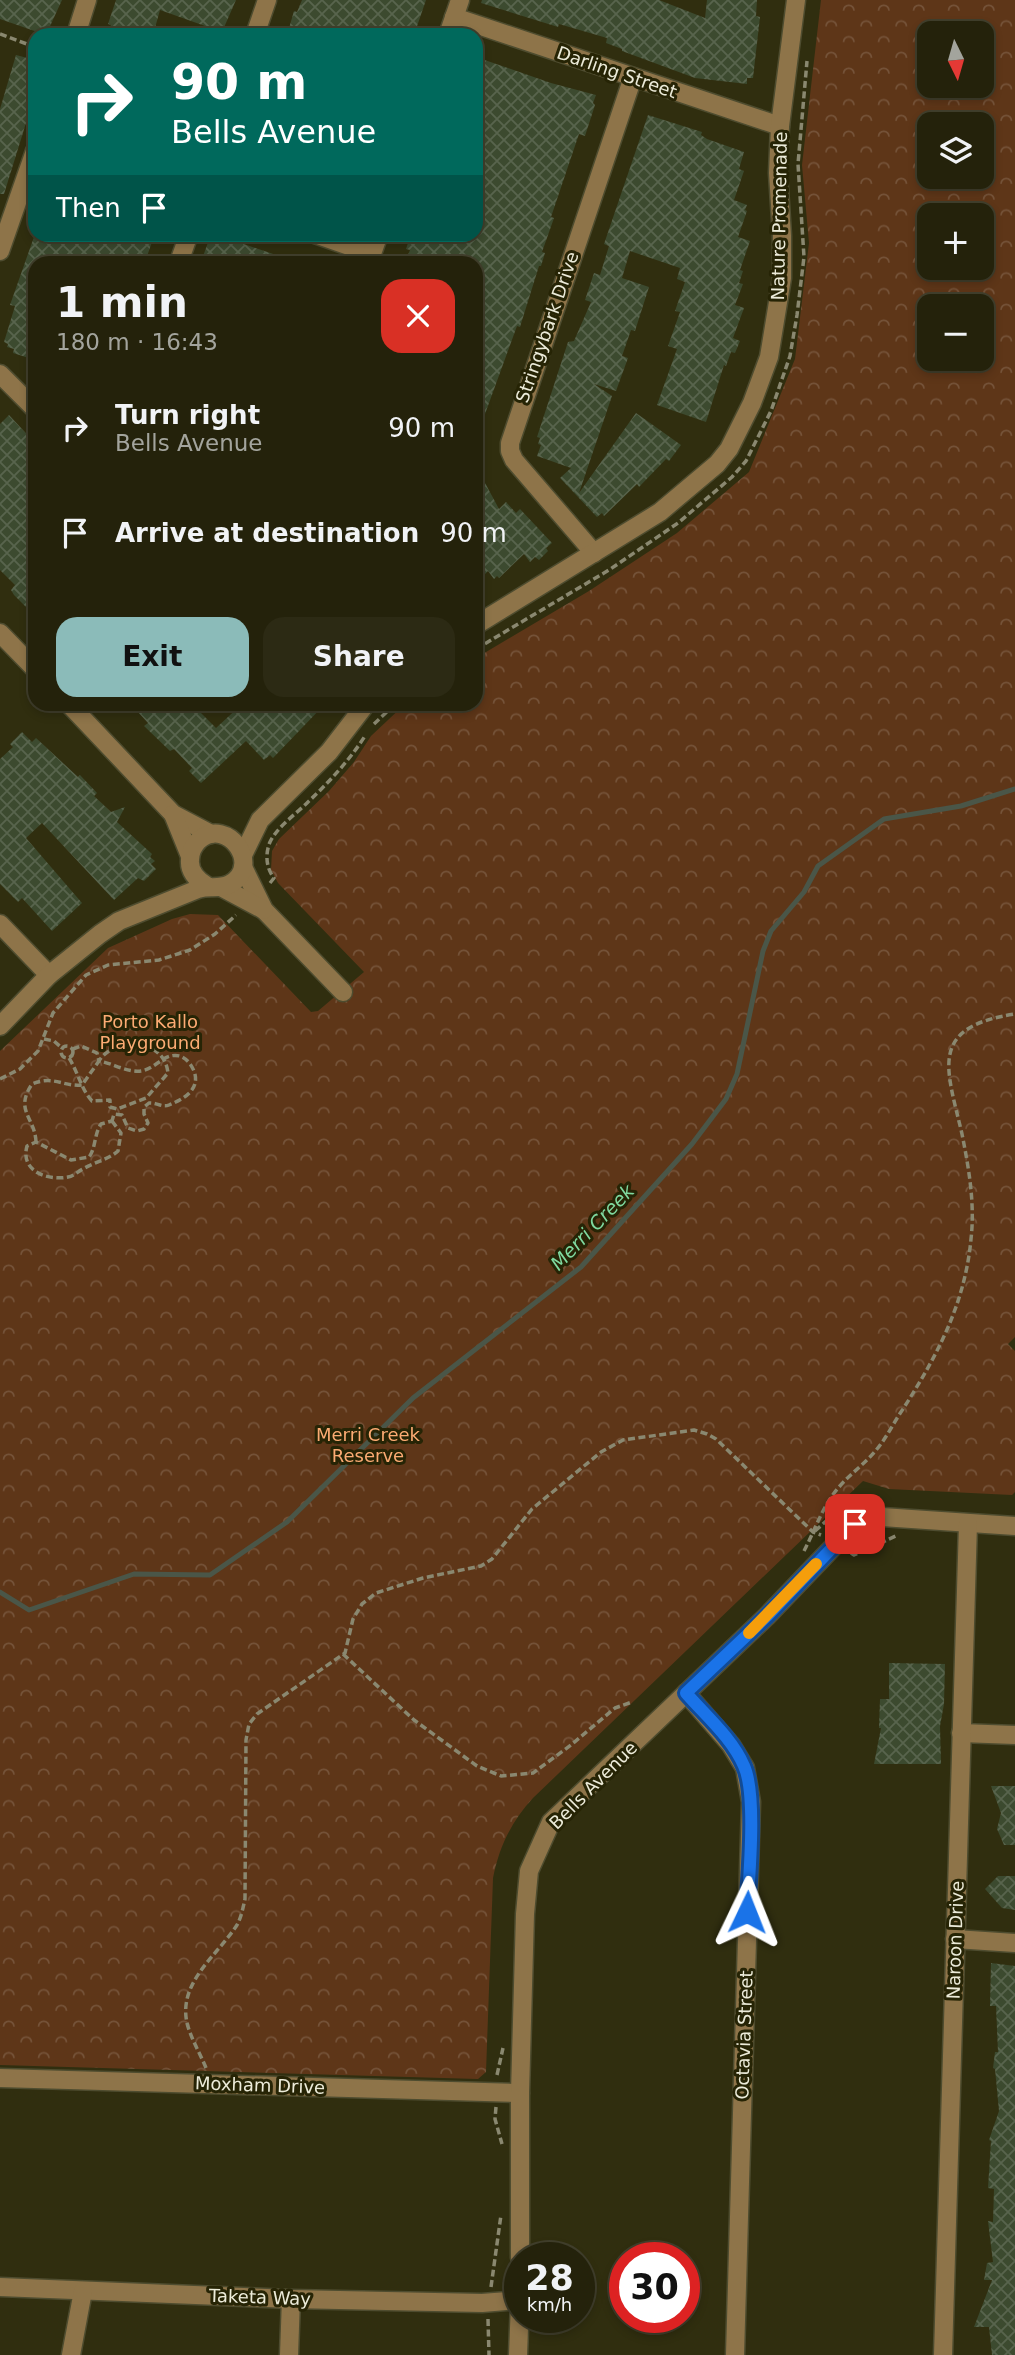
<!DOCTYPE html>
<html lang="en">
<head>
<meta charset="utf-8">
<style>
  :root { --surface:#24220b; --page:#2c2a14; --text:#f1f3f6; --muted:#a3a49d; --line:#413f2c; --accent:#8bbbb9 }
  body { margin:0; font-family:"DejaVu Sans",sans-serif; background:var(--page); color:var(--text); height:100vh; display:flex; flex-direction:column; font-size:26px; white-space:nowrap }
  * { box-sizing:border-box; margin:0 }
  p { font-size:23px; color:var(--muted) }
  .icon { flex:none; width:38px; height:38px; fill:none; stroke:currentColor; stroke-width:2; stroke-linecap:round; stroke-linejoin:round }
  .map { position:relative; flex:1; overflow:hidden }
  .sheet { position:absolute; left:28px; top:256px; width:455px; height:455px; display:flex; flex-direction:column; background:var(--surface); border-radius:21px; box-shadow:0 4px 10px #0003,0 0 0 2px var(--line) }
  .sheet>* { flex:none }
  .top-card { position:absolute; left:28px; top:28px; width:455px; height:214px; border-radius:21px; box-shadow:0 4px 10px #0003,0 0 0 2px var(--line); background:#00695c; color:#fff; overflow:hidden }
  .needle { width:46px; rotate:175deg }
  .fabs { position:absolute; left:917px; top:21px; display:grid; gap:14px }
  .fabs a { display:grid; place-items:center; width:77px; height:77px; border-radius:14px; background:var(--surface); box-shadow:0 4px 10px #0003,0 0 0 2px var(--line); font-size:35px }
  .speed { position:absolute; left:504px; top:2242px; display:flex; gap:14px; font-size:35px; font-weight:700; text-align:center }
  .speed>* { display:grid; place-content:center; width:91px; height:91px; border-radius:50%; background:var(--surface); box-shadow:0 4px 10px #0003,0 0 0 2px var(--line); line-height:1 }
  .speed small { font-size:18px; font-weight:400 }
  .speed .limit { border:10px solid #d22; background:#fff; color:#111 }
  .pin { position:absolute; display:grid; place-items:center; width:60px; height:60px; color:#fff; margin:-30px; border-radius:14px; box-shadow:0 4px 10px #0006 }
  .me { position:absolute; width:77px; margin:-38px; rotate:2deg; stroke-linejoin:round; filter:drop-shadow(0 0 5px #0008) }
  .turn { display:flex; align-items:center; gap:24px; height:147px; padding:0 28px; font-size:32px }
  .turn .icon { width:91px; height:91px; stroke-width:2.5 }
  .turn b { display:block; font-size:49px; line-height:60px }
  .then { display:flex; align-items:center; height:66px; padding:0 28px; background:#0003; gap:14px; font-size:26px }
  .round { display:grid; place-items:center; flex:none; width:74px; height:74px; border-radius:21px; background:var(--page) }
  .summary { display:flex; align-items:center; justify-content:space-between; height:119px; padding:0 28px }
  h1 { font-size:42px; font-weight:700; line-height:52px }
  .action { display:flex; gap:14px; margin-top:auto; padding:14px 28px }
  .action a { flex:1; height:80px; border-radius:21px; background:var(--accent); color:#111; font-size:28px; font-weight:700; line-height:80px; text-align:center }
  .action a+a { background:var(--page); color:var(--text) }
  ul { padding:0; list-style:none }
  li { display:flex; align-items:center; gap:21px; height:105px; padding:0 28px }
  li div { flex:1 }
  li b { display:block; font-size:26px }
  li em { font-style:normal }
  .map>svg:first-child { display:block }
  .park { fill:url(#park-crowns); fill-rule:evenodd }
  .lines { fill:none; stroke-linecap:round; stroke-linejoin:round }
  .stream { stroke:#4a5648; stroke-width:5 }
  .building { fill:url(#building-cross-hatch) }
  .minor-casing { stroke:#4e4c2f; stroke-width:21 }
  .path { stroke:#8a8870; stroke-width:3.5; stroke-dasharray:7 3.5; stroke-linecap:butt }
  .minor { stroke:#8e7449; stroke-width:18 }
  .route-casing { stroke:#114b97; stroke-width:18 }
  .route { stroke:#1a73e8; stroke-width:12 }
  .slow { stroke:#f59e0b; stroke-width:12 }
  .labels { text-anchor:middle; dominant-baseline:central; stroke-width:6; stroke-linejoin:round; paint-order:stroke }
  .street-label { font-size:18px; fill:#ecebd9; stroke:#262405 }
  .park-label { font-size:18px; fill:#fcab73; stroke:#262405 }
  .water-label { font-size:19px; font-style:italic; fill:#7fd99f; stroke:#262405 }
</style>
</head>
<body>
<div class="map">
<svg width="1015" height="2355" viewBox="0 0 1015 2355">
  <defs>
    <pattern id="park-crowns" width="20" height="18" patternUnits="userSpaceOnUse" patternTransform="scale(1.75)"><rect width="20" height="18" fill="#5e3618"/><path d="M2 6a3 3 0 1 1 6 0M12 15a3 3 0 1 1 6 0" fill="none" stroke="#755339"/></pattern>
    <pattern id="building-cross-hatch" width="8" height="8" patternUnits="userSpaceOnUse" patternTransform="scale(1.75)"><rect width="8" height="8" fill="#3c4a2f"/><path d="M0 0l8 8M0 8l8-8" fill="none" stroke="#58644d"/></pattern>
  </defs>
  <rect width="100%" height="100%" fill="#302e0f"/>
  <path class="park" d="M 821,0 L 1015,0 L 1015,1337 L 1008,1344 L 1015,1351 L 1015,1492 L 1012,1495 L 889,1489 L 863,1481 L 533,1798 C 511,1822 499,1847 493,1878 L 486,2072 L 478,2079 L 0,2065 L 0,1051 L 108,948 L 172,919 L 190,914 L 218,915 L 311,1012 L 318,1011 L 364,972 L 278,883 L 271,870 L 272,851 L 279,839 L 329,791 L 354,762 L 371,736 L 405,704 L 476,704 L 476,658 L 589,591 L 677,533 L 749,472 L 795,359 L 809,243 L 802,165 ZM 929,33 L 982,33 L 982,86 L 929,86 ZM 929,124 L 982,124 L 982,177 L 929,177 ZM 929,215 L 982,215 L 982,268 L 929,268 ZM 929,306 L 982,306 L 982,359 L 929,359 Z"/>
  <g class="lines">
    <polyline class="stream" points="0,1592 29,1610 134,1574 210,1575 287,1522 413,1398 581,1267 692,1144 726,1099 737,1074 763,951 771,931 804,892 818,866 884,819 961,806 1015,789"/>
  </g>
  <g class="building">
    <polygon points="0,0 62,0 46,35 0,19"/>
    <polygon points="116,0 236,0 222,32 160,10 153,35 131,35 110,28 111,25 108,24"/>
    <polygon points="302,0 426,0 414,35 287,35 294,11 297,12"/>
    <polygon points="482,0 659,0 705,18 707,0 757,0 756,16 760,17 753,78 747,78 747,84 695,78 622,51 622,49 606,43 607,38 559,24 558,27 481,3"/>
    <polygon points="16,55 35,60 35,94 4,194 0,194 0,109"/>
    <polygon points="476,57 551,83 596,95 593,103 595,105 585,136 579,134 551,217 554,218 542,252 545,253 541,266 539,266 520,327 517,326 477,436 476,262 405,262 410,250 406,249 411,234 476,234"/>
    <polygon points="648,115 702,132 701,135 707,139 744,152 739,169 744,171 734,200 747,205 745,210 747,211 738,237 750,241 740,270 743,271 739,283 743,284 735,305 744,308 733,338 740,341 735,353 731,352 726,366 724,365 706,422 657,405 677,349 668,346 680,312 675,311 685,282 677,279 680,268 630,251 622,278 649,287 635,331 631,330 622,356 628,358 616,391 594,384 612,396 579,493 636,413 681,445 669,461 666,459 639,487 637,484 604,516 602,513 597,517 560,478 571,468 537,456 541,445 538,444 540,438 537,437 568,342 574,341 591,302 585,300 594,273 600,275 609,246 604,244"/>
    <polygon points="35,234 151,234 149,241 152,242 145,262 35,262 35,360 13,353 14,349 7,347 8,344 4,342 15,306 10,305"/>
    <polygon points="211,234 233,234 232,240 291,260 291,262 201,262"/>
    <polygon points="9,415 35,443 35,616 14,595 11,590 15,585 0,570 0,424"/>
    <polygon points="476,466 499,509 506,502 516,513 520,509 552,543 546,548 548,551 539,560 535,557 530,562 524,554 499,578 497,576 494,579 488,571 476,583"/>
    <polygon points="146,704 192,704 216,728 242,704 325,704 273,758 270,755 264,760 246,741 201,783 189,771 192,768 174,749 170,751 144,726 148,723 137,711"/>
    <polygon points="22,732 32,742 36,738 78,777 80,775 97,793 94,796 111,812 125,807 117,822 152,854 150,857 155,861 151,864 156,869 144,881 138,878 114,900 42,823 26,838 82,903 52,931 22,898 18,902 0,884 0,759 13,747 10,744"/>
    <polygon points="889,1663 945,1664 944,1704 940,1726 941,1764 874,1764 881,1728 879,1728 880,1699 889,1699"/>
    <polygon points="991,1786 1015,1786 1015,1845 1004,1845 997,1829 1001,1813"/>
    <polygon points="998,1876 1015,1876 1015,1910 1002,1908 985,1889"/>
    <polygon points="991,1963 1015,1966 1015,2355 992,2355 989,2327 974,2327 992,2280 984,2280 987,2263 993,2262 988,2221 993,2222 994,2189 988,2188 991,2141 989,2140 999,2111 995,2069 993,2068 995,2052 998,2052 996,2006 990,2006"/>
  </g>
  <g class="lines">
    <defs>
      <g id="minor">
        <polyline points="454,17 780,126"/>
        <polyline points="76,35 87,0"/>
        <polyline points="255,35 267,0"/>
        <polyline points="448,35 460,0"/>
        <polyline points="315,234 372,254"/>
        <polyline points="0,251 35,151"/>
        <polyline points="179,262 189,234"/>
        <polyline points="369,262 379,234"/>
        <polyline points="0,374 35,409"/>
        <polyline points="594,553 514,460 510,451 510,443 633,77"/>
        <polyline points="476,625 660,512 717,464 729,449 752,403 769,357 782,278 782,236 778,173 780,126 796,0"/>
        <polyline points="0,633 35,669"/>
        <polyline points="69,704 173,814 211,834"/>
        <polyline points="173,814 190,856"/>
        <polyline points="243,855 260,820 329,752 366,704"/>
        <polyline points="243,867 264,910 343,992"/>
        <polyline points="221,887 264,910"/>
        <polyline points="0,924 49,975"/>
        <path d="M 0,1026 L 49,975 L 100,934 L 119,921 L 198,889 C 209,885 219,890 230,884 C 263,866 228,816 199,840 C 194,845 190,852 190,860 C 189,872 197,880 207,886"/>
        <polyline points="686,1693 731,1745 745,1768 751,1802 735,2355"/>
        <polyline points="961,1733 1015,1735"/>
        <polyline points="955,1939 1015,1943"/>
        <polyline points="0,2078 520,2093"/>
        <polyline points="520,2258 520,2093 525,1914 529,1871 551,1822 767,1616 855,1524 882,1517 1015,1526"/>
        <polyline points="0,2287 291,2299 482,2303 520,2300"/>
        <polyline points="71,2355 83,2291"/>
        <polyline points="289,2355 291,2299"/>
        <polyline points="518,2355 520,2302"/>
        <polyline points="943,2355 968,1524"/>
      </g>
    </defs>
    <use href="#minor" class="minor-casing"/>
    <g class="path">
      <polyline points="0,34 35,47"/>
      <polyline points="476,649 609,570 678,523 732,477 746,461 771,411 790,356 797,315 804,257 798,164 807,61"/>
      <polyline points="374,724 395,704"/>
      <path d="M 270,883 L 274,878 C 266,868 265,854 270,842 C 277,827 296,814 308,802 C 329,782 349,761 365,736"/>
      <polyline points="44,1039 54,1041 62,1048"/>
      <circle cx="67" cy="1052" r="6"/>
      <path d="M 69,1058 C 78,1072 81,1089 92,1101 L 110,1100 L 110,1107 L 117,1109 L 146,1098 L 168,1073 C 164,1036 112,1038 99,1061 L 97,1053 L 81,1046 L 73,1049"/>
      <polyline points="0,1079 20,1069 38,1051 53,1013 86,975 108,965 159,960 190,950 215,934 236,915"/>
      <path d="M 112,1121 L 121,1133 L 118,1151 C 108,1160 94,1162 83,1169 C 77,1172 74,1176 68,1177 C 47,1181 20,1171 27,1146 L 36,1142 L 71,1160 L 89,1157 C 96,1148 94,1134 101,1124 Z"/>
      <path d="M 36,1142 C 35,1117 14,1111 32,1084 C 54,1075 63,1087 82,1085 L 99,1061 C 112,1063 128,1073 141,1071 C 156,1069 164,1052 180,1056 C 187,1059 191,1064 194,1071 C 201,1089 184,1099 169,1105 C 162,1108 156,1102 149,1103 L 144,1107 L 144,1114 L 148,1123 L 144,1129 L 137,1131 L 128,1128 L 122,1115 L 114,1114 L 112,1121"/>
      <polyline points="815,1531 851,1499 868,1502"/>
      <path d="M 804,1551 C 815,1530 823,1505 839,1487 C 851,1473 866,1463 877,1449 C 887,1437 894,1422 903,1409 C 937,1356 965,1304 971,1239 C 975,1204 969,1169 962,1134 C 947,1069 927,1027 1015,1014"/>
      <polyline points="851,1553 854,1555 898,1535"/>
      <polyline points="343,1654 414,1720 477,1766 501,1776 533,1773 571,1745 615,1708 632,1702"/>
      <path d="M 206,2068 C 200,2053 191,2039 187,2023 C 178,1982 217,1956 237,1925 C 241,1918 243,1908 245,1899 L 246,1740 L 249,1724 L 257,1714 L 345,1653 L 353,1619 L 362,1604 L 376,1593 L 423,1578 L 481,1566 L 492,1559 L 532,1509 L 601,1452 L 623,1440 L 694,1430 L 707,1434 L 716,1439 L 813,1532 L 821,1535"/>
      <polyline points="497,2075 503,2048"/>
      <polyline points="496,2107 495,2119 502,2144"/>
      <polyline points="491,2287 501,2215"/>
      <polyline points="488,2319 489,2355"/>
    </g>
    <use href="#minor" class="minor"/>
  </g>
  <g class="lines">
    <defs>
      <path id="route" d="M 747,1912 C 749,1878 757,1794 744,1766 C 732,1738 706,1716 686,1693 L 767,1616 L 855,1524"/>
    </defs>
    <use href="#route" class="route-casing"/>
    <use href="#route" class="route"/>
    <polyline class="slow" points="749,1633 816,1564"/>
  </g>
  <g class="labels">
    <g class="street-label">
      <text transform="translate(617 72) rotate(19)">Darling Street</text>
      <text transform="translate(779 216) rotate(-89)">Nature Promenade</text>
      <text transform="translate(547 327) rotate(-71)">Stringybark Drive</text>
      <text transform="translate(593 1785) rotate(-45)">Bells Avenue</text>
      <text transform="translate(955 1940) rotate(-88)">Naroon Drive</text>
      <text transform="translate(744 2035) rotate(-88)">Octavia Street</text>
      <text transform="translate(260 2085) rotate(2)">Moxham Drive</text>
      <text transform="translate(260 2297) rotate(2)">Taketa Way</text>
    </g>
    <g class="park-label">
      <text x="150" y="1021">Porto Kallo<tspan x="150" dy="21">Playground</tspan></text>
      <text x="368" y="1434">Merri Creek<tspan x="368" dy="21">Reserve</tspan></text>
    </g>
    <g class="water-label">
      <text transform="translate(592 1227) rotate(-46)">Merri Creek</text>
    </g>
  </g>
</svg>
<div class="fabs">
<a><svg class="needle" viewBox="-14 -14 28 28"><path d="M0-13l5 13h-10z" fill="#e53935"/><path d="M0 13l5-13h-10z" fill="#a3a49d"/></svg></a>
<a><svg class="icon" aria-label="layers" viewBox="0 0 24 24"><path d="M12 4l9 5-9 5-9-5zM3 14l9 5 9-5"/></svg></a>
<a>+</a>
<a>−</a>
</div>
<div class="speed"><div>28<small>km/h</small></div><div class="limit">30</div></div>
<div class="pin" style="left:855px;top:1524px;background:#d93025"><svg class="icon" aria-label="arrive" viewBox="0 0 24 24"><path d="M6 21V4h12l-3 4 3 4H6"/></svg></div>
<svg class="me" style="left:747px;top:1912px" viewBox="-20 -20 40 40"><path d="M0-17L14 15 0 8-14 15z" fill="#1a73e8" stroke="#fff" stroke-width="4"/></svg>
<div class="top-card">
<div class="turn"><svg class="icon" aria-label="right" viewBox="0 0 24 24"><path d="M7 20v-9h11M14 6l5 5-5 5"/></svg><div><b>90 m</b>Bells Avenue</div></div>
<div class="then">Then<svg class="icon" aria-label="arrive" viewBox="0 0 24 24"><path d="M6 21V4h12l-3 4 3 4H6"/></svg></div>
</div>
<section class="sheet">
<div class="summary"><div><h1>1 min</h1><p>180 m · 16:43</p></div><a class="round" style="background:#d93025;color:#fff"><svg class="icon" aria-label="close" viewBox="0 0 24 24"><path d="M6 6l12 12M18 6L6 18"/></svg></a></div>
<ul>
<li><svg class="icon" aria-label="right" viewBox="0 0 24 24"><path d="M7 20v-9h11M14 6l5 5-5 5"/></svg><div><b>Turn right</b><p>Bells Avenue</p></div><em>90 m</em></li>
<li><svg class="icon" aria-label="arrive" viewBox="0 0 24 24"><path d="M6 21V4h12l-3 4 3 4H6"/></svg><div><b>Arrive at destination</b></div><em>90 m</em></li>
</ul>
<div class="action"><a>Exit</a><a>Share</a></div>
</section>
</div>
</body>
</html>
